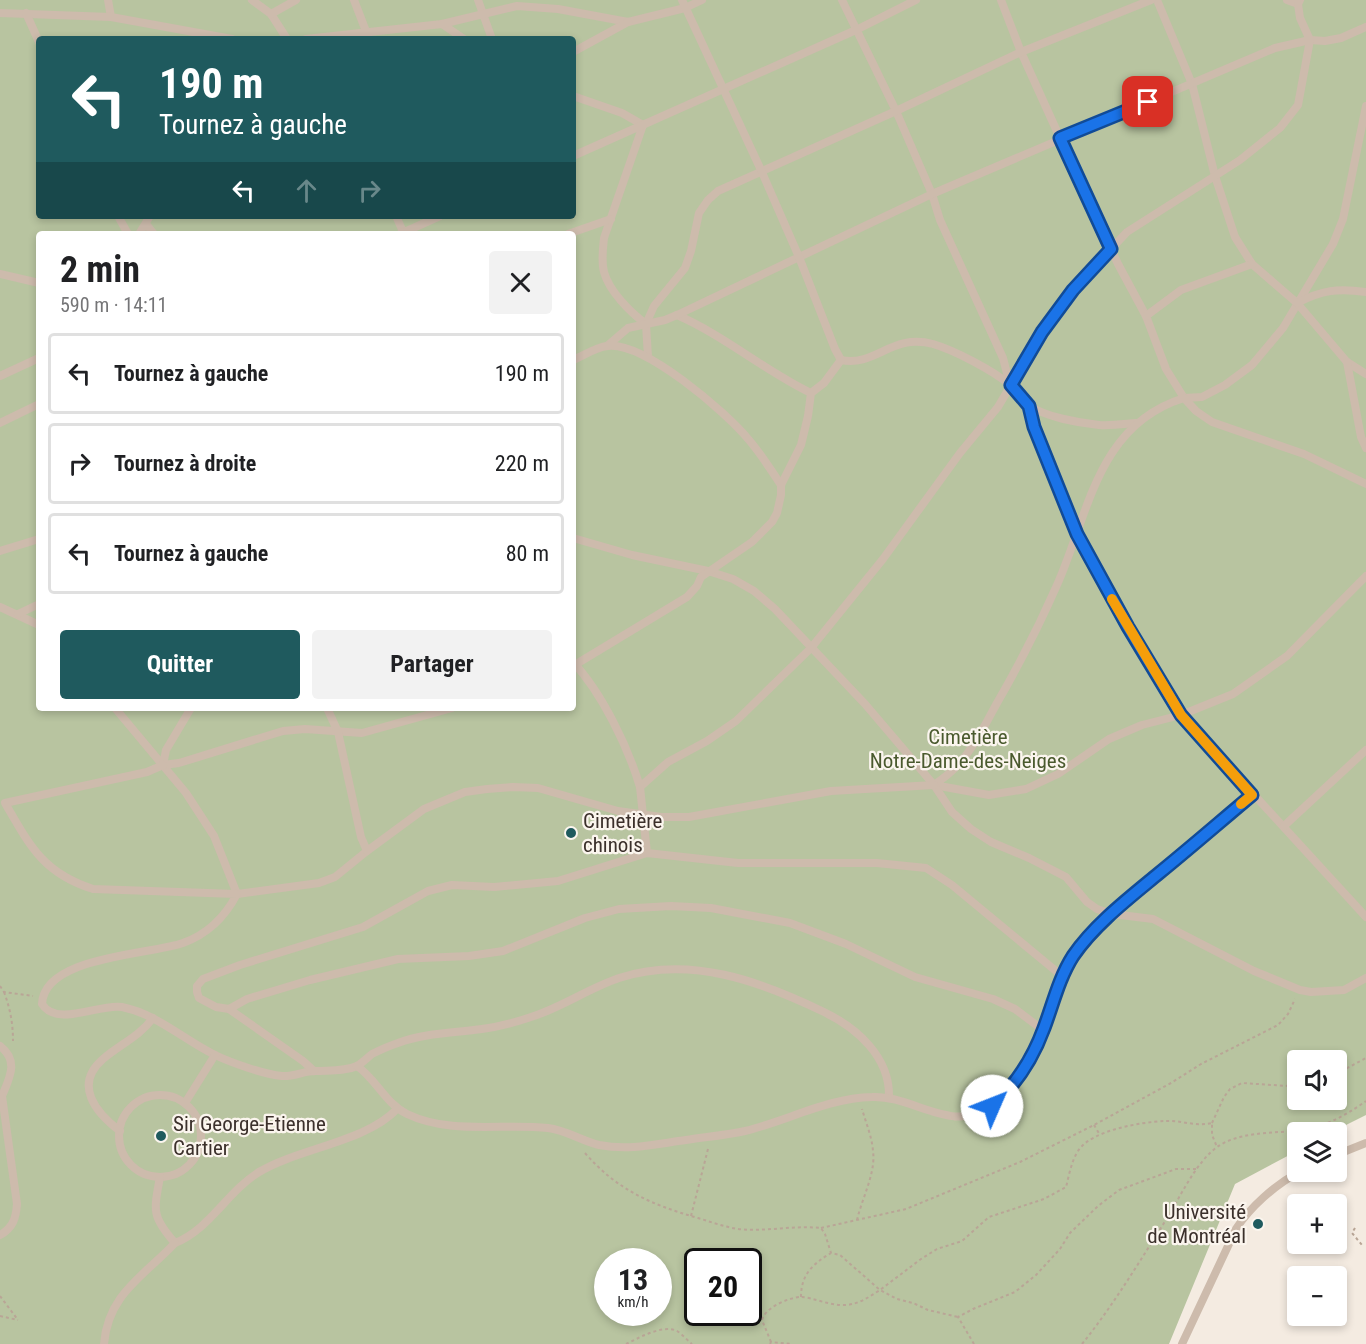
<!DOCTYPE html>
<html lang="fr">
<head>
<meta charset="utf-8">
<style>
  :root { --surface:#fff; --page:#f2f2f2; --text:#202124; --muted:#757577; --line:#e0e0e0; --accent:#1f5a5e }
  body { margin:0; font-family:"Roboto Condensed",sans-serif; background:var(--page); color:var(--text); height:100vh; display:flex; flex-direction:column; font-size:22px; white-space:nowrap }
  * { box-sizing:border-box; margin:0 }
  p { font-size:20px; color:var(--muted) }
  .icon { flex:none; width:33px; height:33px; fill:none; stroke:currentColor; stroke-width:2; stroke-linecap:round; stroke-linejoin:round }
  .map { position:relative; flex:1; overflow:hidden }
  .panel { position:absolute; left:36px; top:231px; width:540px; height:480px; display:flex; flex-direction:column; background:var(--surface); border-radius:6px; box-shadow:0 3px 9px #0003 }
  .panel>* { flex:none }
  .guide { position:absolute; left:36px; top:36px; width:540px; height:183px; border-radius:6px; box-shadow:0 3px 9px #0003; background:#1f5a5e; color:#fff; overflow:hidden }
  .fabs { position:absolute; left:1287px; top:1050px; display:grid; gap:12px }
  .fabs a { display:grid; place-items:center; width:60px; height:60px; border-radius:6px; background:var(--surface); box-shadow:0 3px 9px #0003; font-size:30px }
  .speed { position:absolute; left:594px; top:1248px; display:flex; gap:12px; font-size:30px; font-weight:700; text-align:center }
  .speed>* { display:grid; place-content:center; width:78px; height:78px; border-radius:50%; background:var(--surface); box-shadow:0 3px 9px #0003; line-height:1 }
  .speed small { font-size:15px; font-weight:400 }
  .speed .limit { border:3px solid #111; border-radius:9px; background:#fff; color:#111 }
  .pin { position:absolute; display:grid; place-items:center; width:51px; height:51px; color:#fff; margin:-26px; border-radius:12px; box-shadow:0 3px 9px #0006 }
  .me { position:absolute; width:66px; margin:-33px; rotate:46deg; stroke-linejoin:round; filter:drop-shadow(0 0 4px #0008) }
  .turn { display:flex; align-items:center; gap:21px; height:126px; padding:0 24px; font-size:27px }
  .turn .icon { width:78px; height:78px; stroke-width:2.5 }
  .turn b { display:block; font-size:42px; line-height:51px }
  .lanes { display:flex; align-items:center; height:57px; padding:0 24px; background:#0003; justify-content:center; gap:30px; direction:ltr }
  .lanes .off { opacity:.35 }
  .round { display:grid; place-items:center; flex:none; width:63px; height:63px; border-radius:6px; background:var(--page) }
  .head { display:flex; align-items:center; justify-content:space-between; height:102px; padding:0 24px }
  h1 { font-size:36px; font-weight:700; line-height:45px }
  .cta { display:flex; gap:12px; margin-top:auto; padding:12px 24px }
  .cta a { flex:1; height:69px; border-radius:6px; background:var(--accent); color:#fff; font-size:24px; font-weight:700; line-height:69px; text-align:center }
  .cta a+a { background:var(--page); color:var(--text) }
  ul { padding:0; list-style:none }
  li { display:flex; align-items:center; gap:18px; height:81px; margin:0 12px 9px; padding:0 12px; border:3px solid var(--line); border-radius:6px }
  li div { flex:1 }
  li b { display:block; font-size:22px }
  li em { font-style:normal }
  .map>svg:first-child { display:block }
  .green { fill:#b8c4a0; fill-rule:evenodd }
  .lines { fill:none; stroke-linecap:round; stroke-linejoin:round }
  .path { stroke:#b9a596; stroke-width:2; stroke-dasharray:3 3; stroke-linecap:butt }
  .lane { stroke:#cdbbac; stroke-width:8 }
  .route-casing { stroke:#114b97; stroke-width:15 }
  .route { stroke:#1a73e8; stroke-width:10 }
  .slow { stroke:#f59e0b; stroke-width:10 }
  .poi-dot { fill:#1f5a5e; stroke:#fbf5ee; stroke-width:2 }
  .labels { text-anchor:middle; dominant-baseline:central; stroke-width:4.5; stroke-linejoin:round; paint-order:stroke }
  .park-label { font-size:21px; fill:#4a5a2e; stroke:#fbf5ee }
  .poi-label { font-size:21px; fill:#3b302b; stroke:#fbf5ee; text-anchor:start }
</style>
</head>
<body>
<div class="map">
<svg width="1366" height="1344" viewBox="0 0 1366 1344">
  <rect width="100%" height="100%" fill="#f4ebe1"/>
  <path class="green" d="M 0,0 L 1366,0 L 1366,1115 L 1332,1132 L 1298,1132 L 1297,1151 L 1235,1184 L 1169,1344 L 0,1344 ZM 39,39 L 573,39 L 573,216 L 39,216 ZM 39,234 L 573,234 L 573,708 L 39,708 ZM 1298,1060 L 1336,1060 L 1336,1100 L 1298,1100 ZM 608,1262 L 658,1262 L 658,1312 L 608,1312 ZM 698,1262 L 748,1262 L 748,1312 L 698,1312 Z"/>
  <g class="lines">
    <g class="path">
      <polyline points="0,986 4,992 33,996"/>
      <path d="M 4,992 C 10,1008 13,1023 13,1041"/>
      <polyline points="1336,1074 1366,1058"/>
      <polyline points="1212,1123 1224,1097 1230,1089 1242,1083 1288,1086 1298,1084"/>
      <polyline points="1094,1125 1100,1135"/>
      <path d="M 585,1153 C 617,1190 652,1205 698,1218 C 711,1222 725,1227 738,1229 C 766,1232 793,1225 821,1228 L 825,1234 L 831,1253"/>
      <polyline points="691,1216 708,1149"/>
      <path d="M 857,1220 C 862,1198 876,1173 873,1151 C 872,1137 866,1123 862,1109"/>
      <polyline points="821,1228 906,1209 1020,1162 1094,1125 1171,1083 1201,1064 1278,1025 1288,1014 1295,999"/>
      <polyline points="1355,1228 1352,1233 1362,1245"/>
      <polyline points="0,1296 18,1320"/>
      <path d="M 801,1297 C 801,1274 813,1264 831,1253 L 840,1255 L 880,1290 L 921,1259 L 937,1249 L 962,1241 L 989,1217 L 1044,1199 L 1066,1187 C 1069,1176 1071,1162 1078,1151 C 1091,1130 1142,1122 1165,1121 C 1181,1120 1196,1127 1212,1123 L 1212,1135 L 1217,1147"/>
      <polyline points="0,1316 18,1320"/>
      <path d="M 771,1342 L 762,1320 C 765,1308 787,1298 800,1297 C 813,1297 829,1306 846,1305 C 859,1304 869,1297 880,1290 L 897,1299 L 913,1303 L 928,1310 L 958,1317"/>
      <path d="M 626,1344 C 639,1338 662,1324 677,1331 C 682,1334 687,1340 692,1344"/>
      <polyline points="770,1344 771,1342 791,1344"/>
      <polyline points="974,1344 958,1317 973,1309 1015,1292 1036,1275 1060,1249 1070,1233 1098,1206 1119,1190 1176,1169 1197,1169"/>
      <path d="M 1082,1344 C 1112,1307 1138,1264 1164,1223 C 1179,1200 1196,1160 1220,1145 C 1249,1128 1286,1136 1318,1126 C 1334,1122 1352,1111 1366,1101"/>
    </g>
    <g class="lane">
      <polyline points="108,0 111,17"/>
      <polyline points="252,0 271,14 287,39"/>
      <polyline points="354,0 369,39"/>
      <polyline points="478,0 492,39"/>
      <polyline points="842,0 896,111 932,194 940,220 1003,358 1010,385"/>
      <polyline points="1001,0 1021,52 1060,138 1118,264 1146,316 1166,369 1184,398 1202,397 1225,385 1252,365 1283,328 1333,244 1343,219 1366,106"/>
      <polyline points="1157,0 1192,84 1215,176 1235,237 1252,264 1297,303 1347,362 1366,374"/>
      <polyline points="1287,0 1298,4"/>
      <polyline points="0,13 111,17 232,39"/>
      <polyline points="26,13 39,42"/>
      <polyline points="271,14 296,0"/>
      <polyline points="442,24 464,39"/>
      <polyline points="306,39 442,24 517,6 558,9 628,22 685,8 702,0"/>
      <polyline points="573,52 628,22"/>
      <path d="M 573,96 L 622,113 L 643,125 L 604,238 C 603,249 601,261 604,272 C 609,291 630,312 646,324 L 654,306 L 685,268 L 691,251 L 699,213 L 708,200 L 718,191 L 896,111 L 1021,52 L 1151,0"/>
      <polyline points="573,156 856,30 916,0"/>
      <polyline points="118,216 128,234"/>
      <polyline points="396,216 404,234"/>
      <polyline points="146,224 154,234"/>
      <polyline points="139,234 150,216"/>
      <polyline points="400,234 440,216"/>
      <polyline points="568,234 611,219"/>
      <polyline points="0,274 39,283"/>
      <path d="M 1297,303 C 1322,290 1338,288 1366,292"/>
      <path d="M 677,315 C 725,336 765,371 811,393"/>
      <polyline points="1146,316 1181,290 1252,264"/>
      <polyline points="646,324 648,357"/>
      <polyline points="607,346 628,328 665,320 677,315 932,194 1275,48 1310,40 1325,41 1341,38 1366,27"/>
      <path d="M 573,360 C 583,356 596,347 607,346 C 644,341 726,412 749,440 C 761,454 771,470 781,485"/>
      <path d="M 841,360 C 876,367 891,333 933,344 C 954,350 994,371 1010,385 C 1017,390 1021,400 1029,405 C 1044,417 1080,423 1099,425 C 1111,426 1124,424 1136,423"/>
      <polyline points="1347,362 1361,437 1366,448"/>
      <polyline points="0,376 39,358"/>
      <polyline points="1029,406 1034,427 1077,535 1128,627 1181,715 1366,917"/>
      <polyline points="0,423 39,404"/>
      <path d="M 1366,484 L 1304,454 L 1212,422 L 1196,411 L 1184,398 C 1097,425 1089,513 1057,585 C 1039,626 1019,665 997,703 C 985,725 973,750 955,768 C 949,774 941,780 934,785 L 989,795 L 1026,789 L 1058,774 L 1109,739 L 1142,725 L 1181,715 L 1233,694 L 1287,656 L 1366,576"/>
      <polyline points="573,538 632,555 708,571 733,579 754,591 775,609 865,704 934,785 952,812 971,829 991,842 1029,858 1066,877 1087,902 1097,909 1112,914 1153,919 1254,971 1300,990 1311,992 1344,990 1366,978"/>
      <polyline points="0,551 39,539"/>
      <polyline points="0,607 39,625"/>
      <polyline points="18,614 39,604"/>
      <path d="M 573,662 C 602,693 628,747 640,787 L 668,762 L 707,741 L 736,721 L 811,648 L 883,559 L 960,453 L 998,407 L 1042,332 L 1073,290 L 1111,249 L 1127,232 L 1240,160 L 1280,128 L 1298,105 L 1310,40 L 1300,18 L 1298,4 L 1300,0"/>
      <polyline points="573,666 687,597 697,586 701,577 752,542 772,522 777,513 781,495 781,485 801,445 808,416 811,393 824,383 841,360 835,349 799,257 761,170 682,0"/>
      <polyline points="115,708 186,793 214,836 237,894 319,883 335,877 367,851"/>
      <polyline points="191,708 166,750 163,765 179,763 283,731 305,729 362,733 452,708"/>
      <polyline points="327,708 338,732 361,837 367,851 424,809 465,792 487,789 513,787 538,788 618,811 661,817 689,817 831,791 934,785"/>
      <path d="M 163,765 L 147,772 L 5,803 C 30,846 43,873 93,889 L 237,894 C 225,917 208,934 183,943 C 149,955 44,956 42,1004 C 57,1028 100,1003 122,1007 C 157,1014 184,1040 215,1055 C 232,1063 263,1074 282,1076 C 293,1077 304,1071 315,1071 C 328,1070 344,1072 357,1066 C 362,1063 367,1058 372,1054 C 380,1050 389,1046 398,1043 C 424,1033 454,1033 482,1029 C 497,1027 513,1023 528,1018 C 559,1009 587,989 619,978 C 690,955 760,981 824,1012 C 857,1028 890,1057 889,1097"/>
      <polyline points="640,787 647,853"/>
      <polyline points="1284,826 1366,750"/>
      <polyline points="229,1009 216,1007 199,998 197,992 197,986 203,979 240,965 363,927 428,891 452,885 494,887 558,881 647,853 738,863 877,863 926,868 952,885 1062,976"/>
      <path d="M 0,1046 C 19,1061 10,1077 2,1096 L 0,1097"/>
      <path d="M 357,1066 C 376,1079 385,1103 407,1114 C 451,1135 502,1123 548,1128 C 566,1130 582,1141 599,1145 C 630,1151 656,1144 686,1140 C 706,1137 726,1135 745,1131 C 787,1121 828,1098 872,1097 C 913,1095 953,1135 991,1106 C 1017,1087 1035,1056 1045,1026 C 1053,1002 1059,976 1074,955 C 1094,926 1125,902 1152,879 C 1185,851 1219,823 1252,795"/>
      <polyline points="314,1071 303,1061 229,1009 247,999 310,980 398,959 469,956 503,951 585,918 619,909 671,906 711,908 790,923 846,944 915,977 993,999 1015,1009 1043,1030"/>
      <circle cx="160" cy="1136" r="41"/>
      <polyline points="185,1103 215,1055"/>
      <path d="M 120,1131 C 96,1113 73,1085 103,1059 C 119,1045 140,1036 153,1018"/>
      <polyline points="1336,1155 1366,1143"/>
      <path d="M 160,1177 C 154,1210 151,1216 175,1243 C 210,1229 227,1192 259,1172 C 299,1148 366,1142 397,1109"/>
      <path d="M 0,1235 C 13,1228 16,1218 17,1204 L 2,1096"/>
      <path d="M 104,1344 C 108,1294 144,1276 175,1243"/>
      <path d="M 1182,1344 L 1236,1229 C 1250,1207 1275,1185 1299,1172"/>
    </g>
  </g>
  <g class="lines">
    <defs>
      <path id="route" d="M 992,1106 C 1016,1085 1033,1058 1044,1028 C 1053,1004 1059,978 1073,956 C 1094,925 1129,898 1158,874 C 1190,848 1221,821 1252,795 L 1181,715 L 1128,627 L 1077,534 L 1034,427 L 1029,406 L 1011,385 L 1042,332 L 1073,290 L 1111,249 L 1060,138 L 1148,102"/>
    </defs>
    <use href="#route" class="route-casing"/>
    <use href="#route" class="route"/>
    <polyline class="slow" points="1112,599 1181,715 1252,795 1241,804"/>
  </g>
  <g class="poi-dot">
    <circle cx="571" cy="833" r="6"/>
    <circle cx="161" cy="1136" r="6"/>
    <circle cx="1258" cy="1224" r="6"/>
  </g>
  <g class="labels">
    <g class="park-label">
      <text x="968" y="737">Cimetière<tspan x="968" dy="24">Notre-Dame-des-Neiges</tspan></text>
    </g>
    <g class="poi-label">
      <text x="583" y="821">Cimetière<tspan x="583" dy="24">chinois</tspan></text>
      <text x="173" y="1124">Sir George-Etienne<tspan x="173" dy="24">Cartier</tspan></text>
      <text x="1246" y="1212" text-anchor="end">Université<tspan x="1246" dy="24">de Montréal</tspan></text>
    </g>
  </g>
</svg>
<div class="fabs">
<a><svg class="icon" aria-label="sound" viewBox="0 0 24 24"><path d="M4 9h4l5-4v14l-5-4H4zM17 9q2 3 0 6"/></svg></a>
<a><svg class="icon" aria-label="layers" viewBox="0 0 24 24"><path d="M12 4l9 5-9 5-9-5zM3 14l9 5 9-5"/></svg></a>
<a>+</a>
<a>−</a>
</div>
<div class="speed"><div>13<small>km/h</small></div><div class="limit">20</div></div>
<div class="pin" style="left:1148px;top:102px;background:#d93025"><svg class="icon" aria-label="arrive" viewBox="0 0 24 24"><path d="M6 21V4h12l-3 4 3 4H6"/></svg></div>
<svg class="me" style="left:992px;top:1106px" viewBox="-20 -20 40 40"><circle r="19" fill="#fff"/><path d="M0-13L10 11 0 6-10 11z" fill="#1a73e8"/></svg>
<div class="guide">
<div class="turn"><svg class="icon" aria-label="left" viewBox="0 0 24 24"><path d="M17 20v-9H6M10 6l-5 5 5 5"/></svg><div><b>190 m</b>Tournez à gauche</div></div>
<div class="lanes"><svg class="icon" aria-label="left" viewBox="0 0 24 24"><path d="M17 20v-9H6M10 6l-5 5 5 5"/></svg><svg class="icon off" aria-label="ahead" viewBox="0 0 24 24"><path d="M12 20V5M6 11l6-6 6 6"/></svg><svg class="icon off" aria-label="right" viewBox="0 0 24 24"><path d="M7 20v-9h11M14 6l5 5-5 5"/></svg></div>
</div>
<section class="panel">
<div class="head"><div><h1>2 min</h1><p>590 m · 14:11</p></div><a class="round"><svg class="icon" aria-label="close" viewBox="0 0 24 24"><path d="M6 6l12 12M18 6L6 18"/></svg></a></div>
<ul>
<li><svg class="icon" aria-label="left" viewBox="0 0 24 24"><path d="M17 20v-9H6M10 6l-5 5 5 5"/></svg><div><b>Tournez à gauche</b></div><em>190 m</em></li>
<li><svg class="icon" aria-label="right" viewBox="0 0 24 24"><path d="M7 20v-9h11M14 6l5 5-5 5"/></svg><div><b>Tournez à droite</b></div><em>220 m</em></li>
<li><svg class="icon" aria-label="left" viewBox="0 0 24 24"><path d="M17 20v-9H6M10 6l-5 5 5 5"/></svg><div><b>Tournez à gauche</b></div><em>80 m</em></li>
</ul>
<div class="cta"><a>Quitter</a><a>Partager</a></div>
</section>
</div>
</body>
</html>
